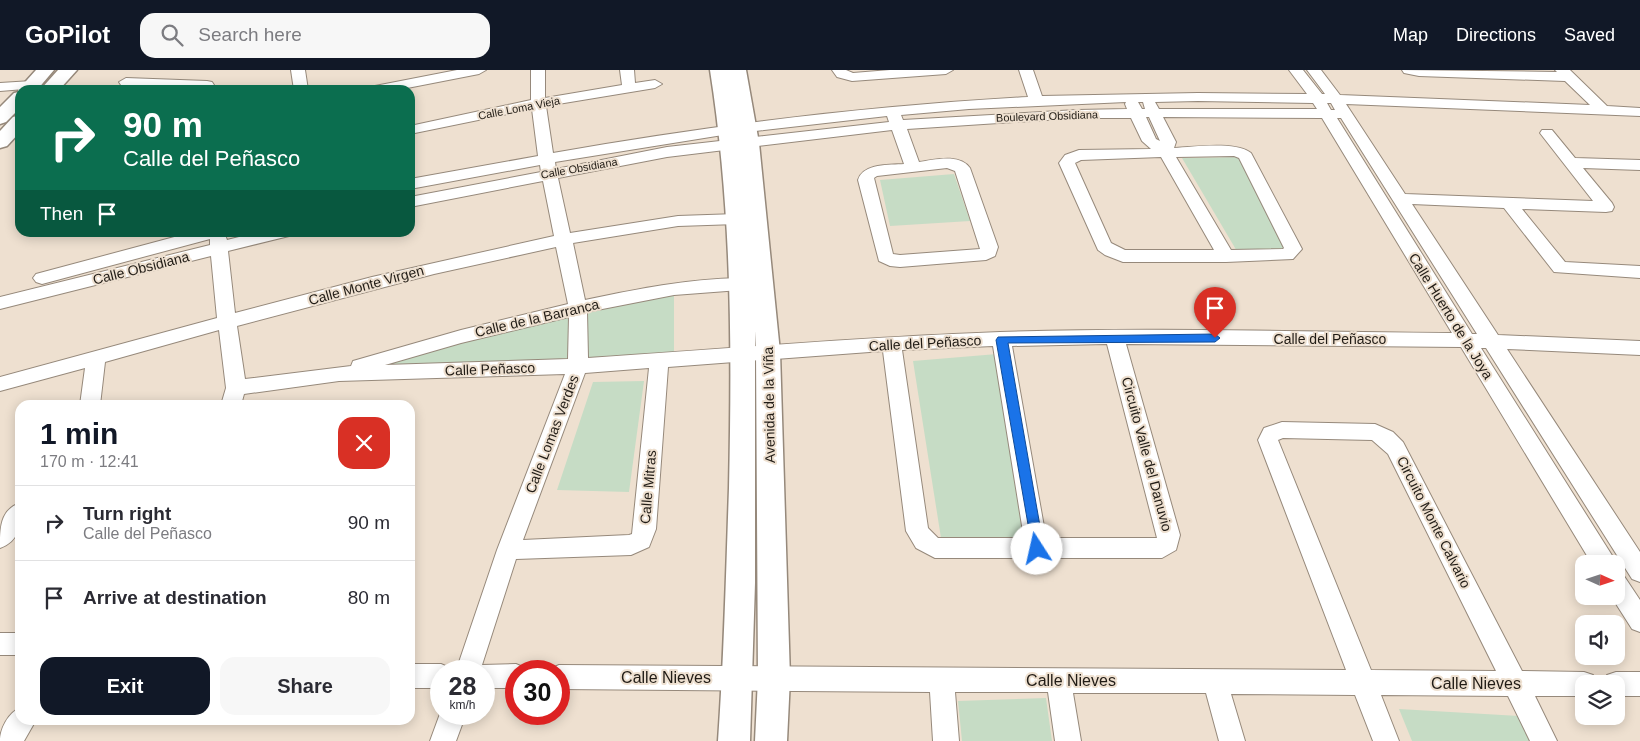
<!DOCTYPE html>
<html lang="en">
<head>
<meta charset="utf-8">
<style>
  :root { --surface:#fff; --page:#f7f7f7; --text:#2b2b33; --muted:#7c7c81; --line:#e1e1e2; --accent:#111827 }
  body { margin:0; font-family:Helvetica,sans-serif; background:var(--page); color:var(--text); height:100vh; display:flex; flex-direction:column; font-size:19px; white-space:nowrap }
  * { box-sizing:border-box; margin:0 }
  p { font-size:16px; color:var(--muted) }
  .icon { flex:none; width:28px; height:28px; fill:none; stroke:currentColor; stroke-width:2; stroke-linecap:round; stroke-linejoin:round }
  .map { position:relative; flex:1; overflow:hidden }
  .panel { position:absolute; left:15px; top:330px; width:400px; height:325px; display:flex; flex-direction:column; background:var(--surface); border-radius:15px; box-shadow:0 2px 12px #0003 }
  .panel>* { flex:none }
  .hud { position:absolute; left:15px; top:15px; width:400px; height:152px; border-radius:15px; box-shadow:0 2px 12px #0003; background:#0b6e4f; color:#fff; overflow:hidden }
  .needle { width:32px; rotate:93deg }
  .fabs { position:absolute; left:1575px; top:485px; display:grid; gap:10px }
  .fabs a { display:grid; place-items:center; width:50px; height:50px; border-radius:10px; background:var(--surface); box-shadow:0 2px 12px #0003; font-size:25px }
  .speed { position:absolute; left:430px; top:590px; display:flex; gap:10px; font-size:25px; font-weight:700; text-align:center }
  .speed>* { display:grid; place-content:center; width:65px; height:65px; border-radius:50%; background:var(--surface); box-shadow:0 2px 12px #0003; line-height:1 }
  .speed small { font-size:12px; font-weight:400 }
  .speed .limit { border:8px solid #d22; background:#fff; color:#111 }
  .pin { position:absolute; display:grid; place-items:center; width:42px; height:42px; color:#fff; margin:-51px -21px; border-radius:50% 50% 50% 0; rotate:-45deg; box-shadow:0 0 5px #0007 }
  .pin .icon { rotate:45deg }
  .me { position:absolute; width:55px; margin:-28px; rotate:350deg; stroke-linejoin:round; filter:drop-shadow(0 0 4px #0008) }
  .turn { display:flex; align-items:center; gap:18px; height:105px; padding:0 25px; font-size:22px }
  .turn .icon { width:65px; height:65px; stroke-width:2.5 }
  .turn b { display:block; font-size:35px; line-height:42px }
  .then { display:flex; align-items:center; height:48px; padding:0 25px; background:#0003; gap:10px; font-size:19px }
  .round { display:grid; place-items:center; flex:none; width:52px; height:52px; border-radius:15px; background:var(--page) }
  .overview { display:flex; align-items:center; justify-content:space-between; height:85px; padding:0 25px }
  h1 { font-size:30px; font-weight:600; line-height:38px; color:var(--accent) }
  .primary-button { display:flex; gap:10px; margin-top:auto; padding:10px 25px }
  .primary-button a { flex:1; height:58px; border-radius:15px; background:var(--accent); color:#fff; font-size:20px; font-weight:600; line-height:58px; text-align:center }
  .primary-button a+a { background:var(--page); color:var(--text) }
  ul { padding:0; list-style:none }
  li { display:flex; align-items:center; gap:15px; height:75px; padding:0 25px; border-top:1px solid var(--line) }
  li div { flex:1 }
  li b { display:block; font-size:19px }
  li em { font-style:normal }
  header { display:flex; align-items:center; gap:30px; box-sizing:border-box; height:70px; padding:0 25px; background:var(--accent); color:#fff }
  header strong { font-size:24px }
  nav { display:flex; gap:28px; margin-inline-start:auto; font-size:18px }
  .search { width:350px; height:45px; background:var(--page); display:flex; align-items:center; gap:12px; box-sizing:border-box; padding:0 18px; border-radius:15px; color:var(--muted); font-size:19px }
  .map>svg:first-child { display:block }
  .green { fill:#c6dcc5 }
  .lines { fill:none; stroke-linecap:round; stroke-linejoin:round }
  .minor-casing { stroke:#96897b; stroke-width:2 }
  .tertiary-casing { stroke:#96897b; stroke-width:3 }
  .minor { fill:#fff; fill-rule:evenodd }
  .tertiary { fill:#fff; fill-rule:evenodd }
  .route { fill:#1a73e8; stroke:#114b97 }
  .labels { text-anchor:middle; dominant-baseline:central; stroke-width:4; stroke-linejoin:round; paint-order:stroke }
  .far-street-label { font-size:11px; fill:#211c16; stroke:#eee0d0 }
  .street-label { font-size:14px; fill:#211c16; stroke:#eee0d0 }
  .near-street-label { font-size:16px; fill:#211c16; stroke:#eee0d0 }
</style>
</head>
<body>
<header>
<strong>GoPilot</strong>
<div class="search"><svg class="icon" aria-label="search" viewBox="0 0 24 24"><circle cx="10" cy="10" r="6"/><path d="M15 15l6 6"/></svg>Search here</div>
<nav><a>Map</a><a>Directions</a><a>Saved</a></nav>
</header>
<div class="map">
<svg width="1640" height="671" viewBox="0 0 1640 671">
  <rect width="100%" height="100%" fill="#eee0d0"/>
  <g class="green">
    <polygon points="1242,87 1287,183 1238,183 1182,88"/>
    <polygon points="954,104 970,151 890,156 880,110"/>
    <polygon points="674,219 674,285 582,295 580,241"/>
    <polygon points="573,242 573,293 359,299"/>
    <polygon points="997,284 1023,468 941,468 913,291"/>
    <polygon points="644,311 629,422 557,420 593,312"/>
    <polygon points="1046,628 1052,671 962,671 958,631"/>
    <polygon points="1399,639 1519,646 1532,671 1412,671"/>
  </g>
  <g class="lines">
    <defs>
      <g id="minor">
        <polygon points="291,0 305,0 308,20 294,20"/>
        <polygon points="457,0 486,0 479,4 397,20 368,20 370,17 375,16"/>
        <path d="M 531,0 L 545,0 L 545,28 L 622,15 L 620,0 L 634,0 L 635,13 L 655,10 L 662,14 L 655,18 L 546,36 L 553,83 C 710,55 868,36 1028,27 L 1019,0 L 1033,0 L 1042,26 L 1198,23 L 1307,24 L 1289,0 L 1303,0 L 1322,24 L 1325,24 L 1307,0 L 1321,0 L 1340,25 L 1590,35 L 1565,11 L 1419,6 L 1404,3 L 1402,0 L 1557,2 L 1555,0 L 1570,0 L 1607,36 L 1640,38 L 1640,46 L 1346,34 L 1405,124 L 1593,131 L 1540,63 L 1542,60 L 1552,60 L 1575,88 L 1640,90 L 1640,100 L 1583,98 L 1612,133 L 1614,137 L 1612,141 L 1606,142 L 1522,139 L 1565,192 L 1640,196 L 1640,208 L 1554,202 L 1504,138 L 1412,134 L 1498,265 L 1640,271 L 1640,285 L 1507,279 L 1640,482 L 1640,512 L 1632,509 L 1486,278 L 1481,278 L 1613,487 L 1616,494 L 1592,494 L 1461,277 L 1126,274 L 1180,465 L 1176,480 L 1162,488 L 935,488 L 916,478 L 906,461 L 883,281 L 668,297 L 656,459 L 649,477 L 631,485 L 516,489 L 482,595 L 516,594 L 525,598 L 526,601 L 516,601 L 516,618 L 484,618 L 484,601 L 456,601 L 497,480 L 565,304 L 339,311 L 244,324 L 241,335 L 221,335 L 226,318 L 219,260 L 105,292 L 100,335 L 80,335 L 85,298 L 0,321 L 0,307 L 217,248 L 211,186 L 0,239 L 0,227 L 210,175 L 210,169 L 42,214 L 36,212 L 33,208 L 36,204 L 193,162 L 224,162 L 227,170 L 259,162 L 291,162 L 289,166 L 228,181 L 235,243 L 372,207 L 554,166 L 543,111 L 410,137 L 410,127 L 541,102 L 540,95 L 410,119 L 410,109 L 538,86 L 532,39 L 410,64 L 410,56 L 531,30 ZM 1198,31 L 1313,33 L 1317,39 L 1159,39 L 1155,32 ZM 1126,32 L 1125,34 L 1127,39 L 1077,40 L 903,50 L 901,45 L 969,39 ZM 1138,32 L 1143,32 L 1145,39 L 1142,39 ZM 1327,33 L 1331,33 L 1335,40 L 1331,40 ZM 887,46 L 889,52 L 667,77 L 556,99 L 555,92 L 729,64 ZM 1146,47 L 1149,47 L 1160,71 L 1156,69 ZM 1163,47 L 1322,48 L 1452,263 C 1302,262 1151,257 1000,262 C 862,267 725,279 588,288 L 587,242 L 674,225 L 740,220 L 746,218 L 749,214 L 746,210 L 740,208 C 687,209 637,219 585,230 L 573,173 L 678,156 L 737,154 L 743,153 L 745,149 L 743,145 L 737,144 L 678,146 L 570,163 L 558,108 L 667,87 L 892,60 L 904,94 C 890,95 863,93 858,110 L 879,191 L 890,196 L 900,197 L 986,190 L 995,186 L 998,177 L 970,98 C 959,83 934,90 919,92 L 907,59 L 1077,48 L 1131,48 L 1142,71 L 1151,79 L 1079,80 L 1065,85 L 1059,93 L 1098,180 L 1105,185 L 1123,192 L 1226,192 L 1293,189 L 1302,179 L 1251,83 C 1236,71 1193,77 1174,78 L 1176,72 ZM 1337,48 L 1341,48 L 1477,264 L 1472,264 ZM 1234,86 L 1239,88 L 1284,178 L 1283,179 L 1231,180 L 1176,87 ZM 1161,87 L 1214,180 L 1125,180 L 1111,173 L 1075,93 L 1081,90 ZM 947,98 L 955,101 L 980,179 L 900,185 L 893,184 L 874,108 L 877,106 ZM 556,177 L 568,234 L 461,260 L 353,291 L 351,296 L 245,309 L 237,256 L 434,204 ZM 569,247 L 568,289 L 385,295 L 461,273 ZM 1107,274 L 1157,468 L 1046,468 L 1012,276 ZM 993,276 L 1024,468 L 938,468 L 928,458 L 902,280 ZM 649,298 L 632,464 L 629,465 L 523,470 L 585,303 Z"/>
        <polygon points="832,0 846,0 853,3 890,0 953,0 946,4 852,11 837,7"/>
        <polygon points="126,8 207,11 212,12 214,15 212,18 207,19 121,15 119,12"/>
        <polygon points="32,11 37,12 39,15 37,18 0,21 0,13"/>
        <path d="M 1282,352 L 1375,354 L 1393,362 L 1403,372 L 1522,601 L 1584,602 L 1593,605 L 1596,614 L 1584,614 L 1584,626 L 1535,626 L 1557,671 L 1530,671 L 1508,626 L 1381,625 L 1399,671 L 1373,671 L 1355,625 L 1231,624 L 1245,671 L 1219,671 L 1206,623 L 1073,623 L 1081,671 L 1055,671 L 1048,622 L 955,622 L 959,671 L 933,671 L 930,622 L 559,619 L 559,601 L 549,601 L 550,599 L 559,595 L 1346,600 L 1258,370 L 1264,358 ZM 1283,368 L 1372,370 L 1388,384 L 1496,601 L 1371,600 L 1278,370 Z"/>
        <path d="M 20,433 C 20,452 22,470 0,478 C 0,458 0,440 20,433 Z"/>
        <polygon points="1616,503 1624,506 1640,530 1640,562 1632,559 1611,526 1616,526"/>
        <rect x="0" y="563" width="20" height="22"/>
        <polygon points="410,594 441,594 450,598 451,601 441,601 441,618 410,618"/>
        <polygon points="1616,602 1640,602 1640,626 1616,626 1616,614 1604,614 1607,605"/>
        <path d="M 20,638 L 20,650 L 36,650 L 24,671 L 0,671 C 0,659 8,643 20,638 Z"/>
        <polygon points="441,641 441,644 466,644 456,671 430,671"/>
      </g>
      <g id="tertiary">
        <polygon points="36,0 54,0 37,20 20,20 20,38 6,52 0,54 0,37 14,23 19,22 18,20"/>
        <polygon points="58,0 77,0 59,20 40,20"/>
        <path d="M 710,0 L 728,0 L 742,87 L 728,0 L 746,0 L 759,73 L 780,282 L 790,608 L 787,671 L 755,671 L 758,608 L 756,282 L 755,261 L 755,513 L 750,671 L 718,671 C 724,587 726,503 729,418 C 732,277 732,140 710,0 Z"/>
        <polygon points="20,45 20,62 7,76 0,78 0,61 13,47"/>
      </g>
    </defs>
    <use href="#minor" class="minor-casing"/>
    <use href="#tertiary" class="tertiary-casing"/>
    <use href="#minor" class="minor"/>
    <use href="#tertiary" class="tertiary"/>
  </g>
  <polygon class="route" points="1215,264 1220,268 1215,272 1008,273 1044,479 1042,483 1037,485 1033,483 996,270 998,267"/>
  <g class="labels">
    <g class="far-street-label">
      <text transform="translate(519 38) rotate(-11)">Calle Loma Vieja</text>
      <text transform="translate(1047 46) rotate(-2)">Boulevard Obsidiana</text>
      <text transform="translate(579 98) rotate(-10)">Calle Obsidiana</text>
    </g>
    <g class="street-label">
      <text transform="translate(141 198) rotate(-14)">Calle Obsidiana</text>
      <text transform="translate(366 215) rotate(-15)">Calle Monte Virgen</text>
      <text transform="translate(1451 246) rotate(58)">Calle Huerto de la Joya</text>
      <text transform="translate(537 248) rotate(-13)">Calle de la Barranca</text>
      <text x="1330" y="269">Calle del Peñasco</text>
      <text transform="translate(925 273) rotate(-3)">Calle del Peñasco</text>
      <text transform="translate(490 299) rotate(-2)">Calle Peñasco</text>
      <text transform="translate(769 335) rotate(-91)">Avenida de la Viña</text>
      <text transform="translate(552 364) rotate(-69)">Calle Lomas Verdes</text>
      <text transform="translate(1147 384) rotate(75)">Circuito Valle del Danuvio</text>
      <text transform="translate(648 417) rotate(-85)">Calle Mitras</text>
      <text transform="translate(1434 452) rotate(63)">Circuito Monte Calvario</text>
    </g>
    <g class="near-street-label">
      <text x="666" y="607">Calle Nieves</text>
      <text x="1071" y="610">Calle Nieves</text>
      <text x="1476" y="613">Calle Nieves</text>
    </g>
  </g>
</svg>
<div class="fabs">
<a><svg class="needle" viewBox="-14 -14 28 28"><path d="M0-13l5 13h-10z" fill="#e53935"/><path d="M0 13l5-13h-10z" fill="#7c7c81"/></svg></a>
<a><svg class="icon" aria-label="sound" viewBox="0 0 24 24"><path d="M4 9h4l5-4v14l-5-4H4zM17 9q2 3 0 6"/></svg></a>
<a><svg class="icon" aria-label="layers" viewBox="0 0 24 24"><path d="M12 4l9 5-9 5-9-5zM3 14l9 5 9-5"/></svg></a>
</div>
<div class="speed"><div>28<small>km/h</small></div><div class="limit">30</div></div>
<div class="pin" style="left:1215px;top:268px;background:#d93025"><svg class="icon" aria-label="arrive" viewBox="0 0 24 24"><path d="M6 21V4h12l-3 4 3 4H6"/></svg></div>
<svg class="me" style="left:1037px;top:479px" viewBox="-20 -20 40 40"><circle r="19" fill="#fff"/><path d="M0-13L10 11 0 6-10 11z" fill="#1a73e8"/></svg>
<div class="hud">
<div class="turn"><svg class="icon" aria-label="right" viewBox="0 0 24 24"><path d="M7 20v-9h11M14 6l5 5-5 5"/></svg><div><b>90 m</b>Calle del Peñasco</div></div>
<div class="then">Then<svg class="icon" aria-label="arrive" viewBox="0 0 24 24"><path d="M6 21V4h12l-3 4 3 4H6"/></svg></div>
</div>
<section class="panel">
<div class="overview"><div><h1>1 min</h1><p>170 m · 12:41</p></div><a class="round" style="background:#d93025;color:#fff"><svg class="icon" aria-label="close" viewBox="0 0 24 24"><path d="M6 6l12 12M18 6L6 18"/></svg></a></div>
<ul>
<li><svg class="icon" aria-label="right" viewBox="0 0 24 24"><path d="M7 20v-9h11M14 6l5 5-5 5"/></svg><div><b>Turn right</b><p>Calle del Peñasco</p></div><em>90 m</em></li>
<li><svg class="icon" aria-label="arrive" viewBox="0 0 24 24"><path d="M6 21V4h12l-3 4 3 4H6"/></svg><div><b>Arrive at destination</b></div><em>80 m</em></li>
</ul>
<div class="primary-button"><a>Exit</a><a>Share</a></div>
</section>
</div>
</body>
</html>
